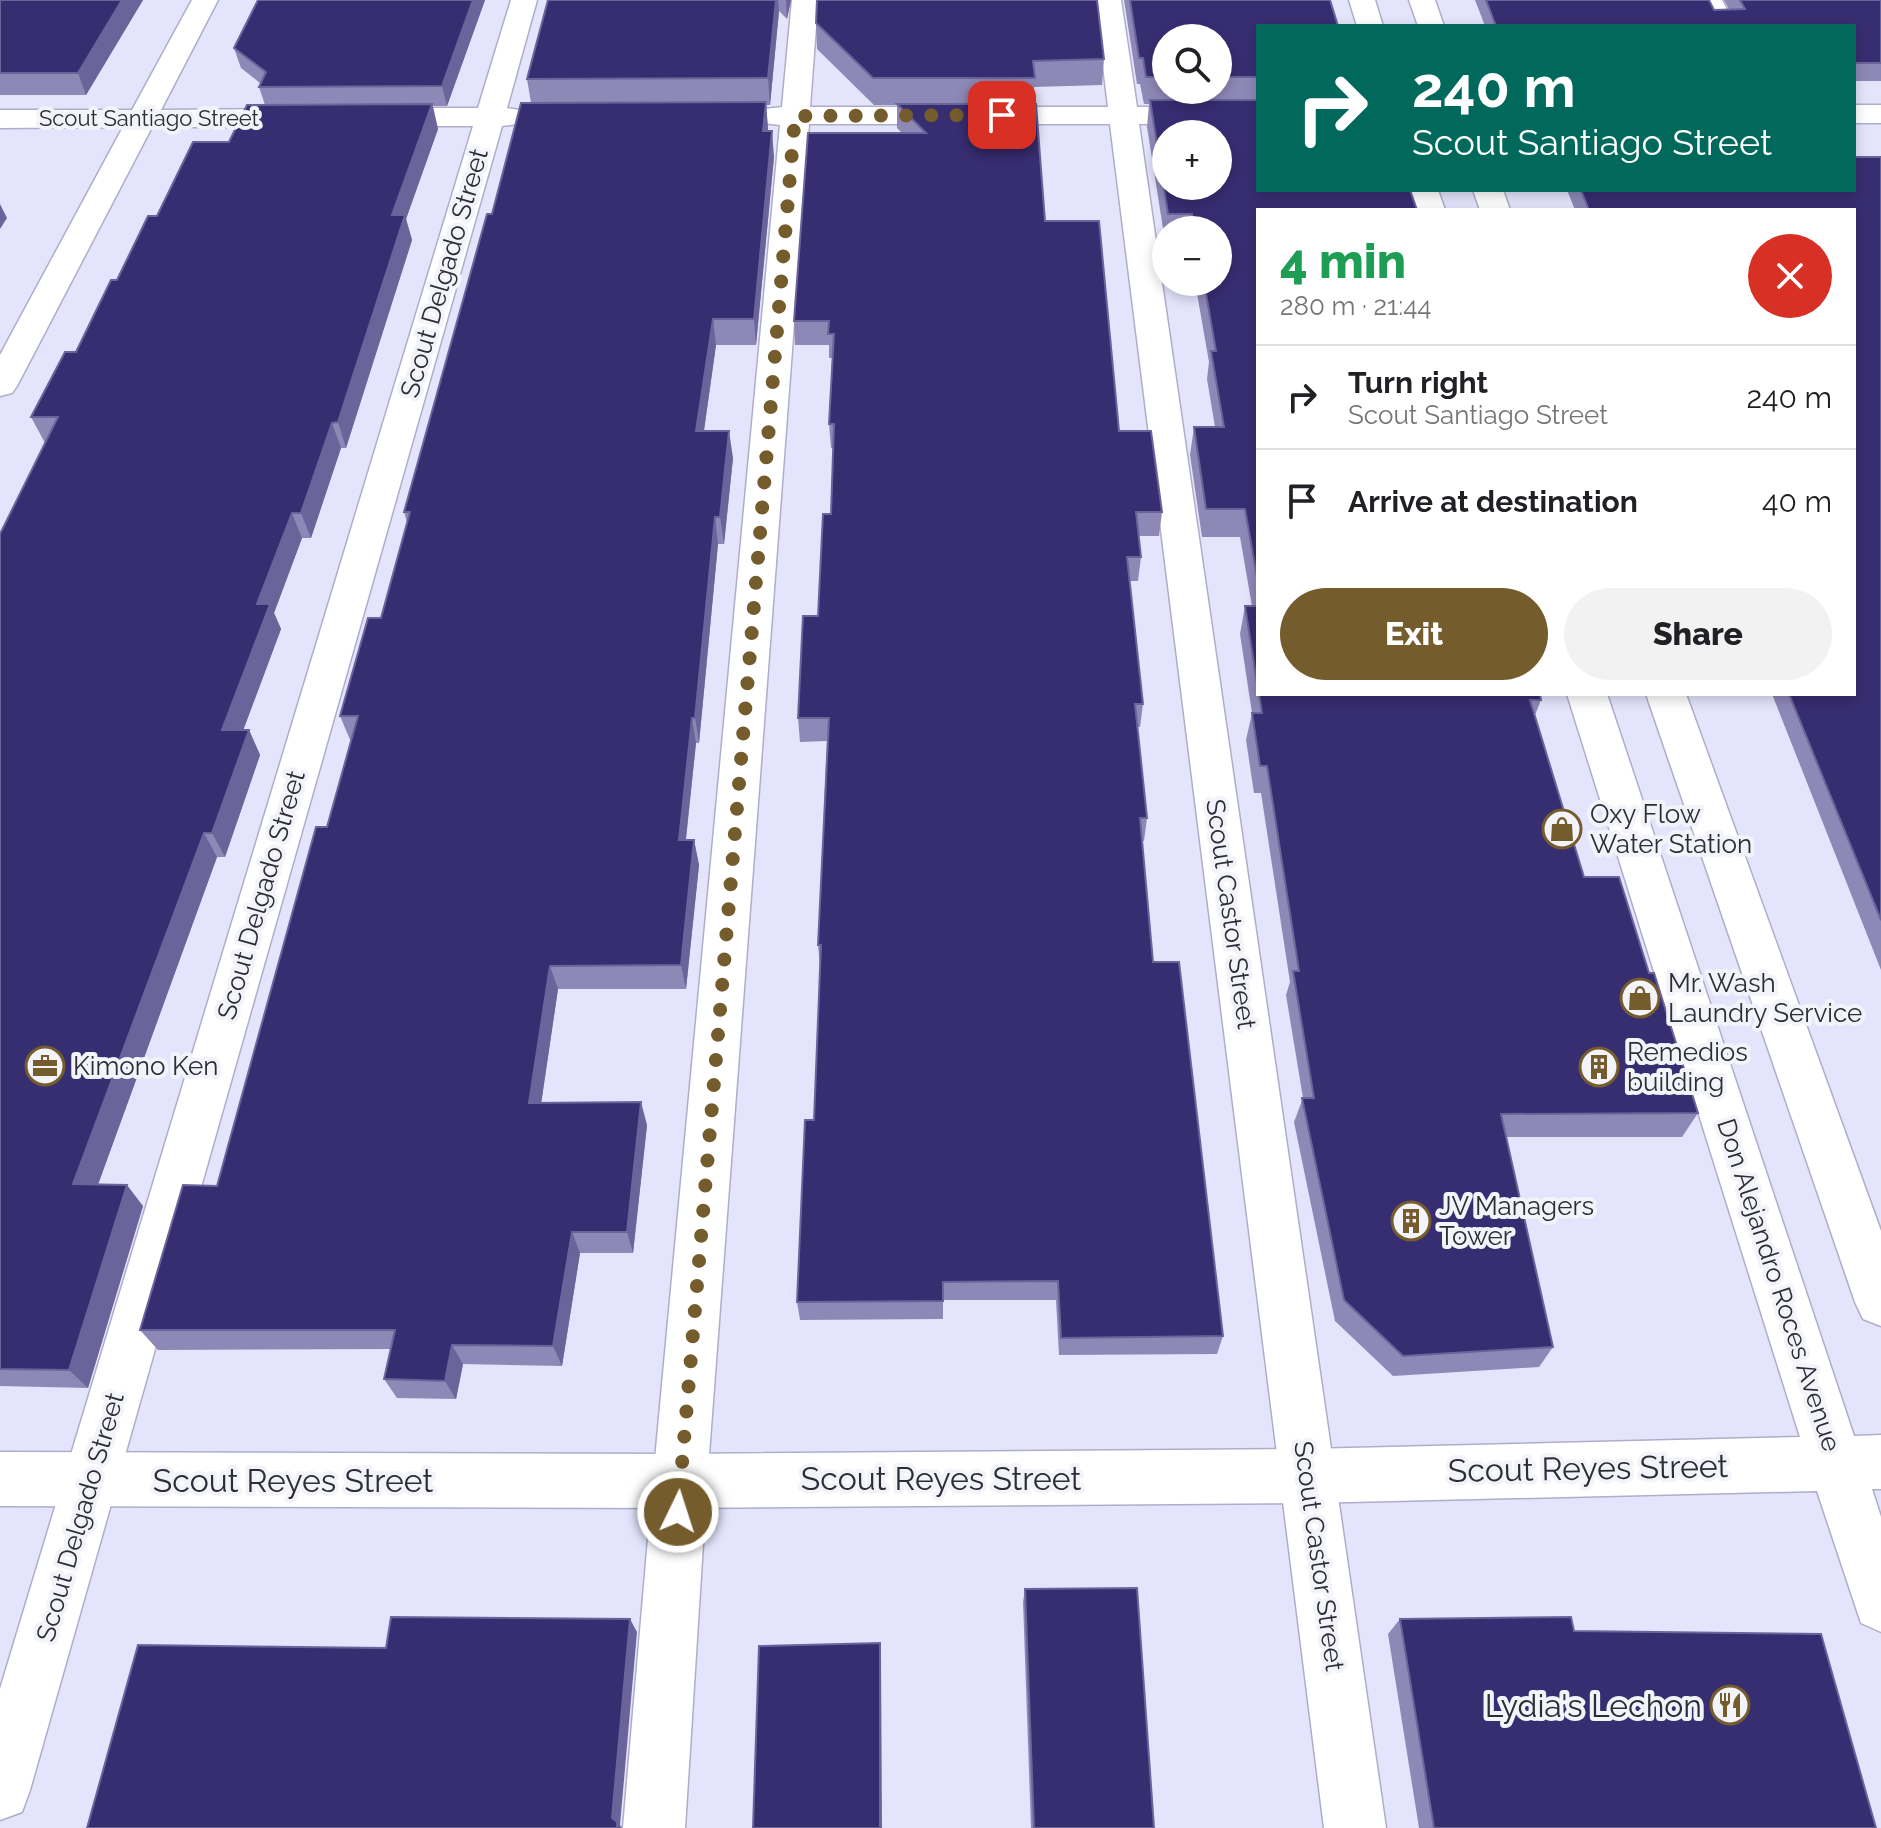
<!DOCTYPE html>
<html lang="en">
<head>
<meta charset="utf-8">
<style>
  :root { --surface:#fff; --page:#f2f2f2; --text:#202124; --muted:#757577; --line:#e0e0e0; --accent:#755c2d }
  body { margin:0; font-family:Raleway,sans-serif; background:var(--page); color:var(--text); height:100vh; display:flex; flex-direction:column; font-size:30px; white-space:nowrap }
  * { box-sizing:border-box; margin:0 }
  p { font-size:26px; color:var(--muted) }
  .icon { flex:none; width:44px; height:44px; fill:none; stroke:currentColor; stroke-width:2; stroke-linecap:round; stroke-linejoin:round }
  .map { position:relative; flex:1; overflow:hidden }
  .side { position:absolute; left:1256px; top:208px; width:600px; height:488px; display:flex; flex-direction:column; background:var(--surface); border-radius:0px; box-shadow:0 4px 12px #0003 }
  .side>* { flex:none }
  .banner { position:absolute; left:1256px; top:24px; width:600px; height:168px; border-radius:0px; box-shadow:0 4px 12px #0003; background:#00695c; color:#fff; overflow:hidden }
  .fabs { position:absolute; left:1152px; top:24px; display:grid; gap:16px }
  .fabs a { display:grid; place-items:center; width:80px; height:80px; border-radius:50%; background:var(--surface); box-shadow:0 4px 12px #0003; font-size:40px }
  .pin { position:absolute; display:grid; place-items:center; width:68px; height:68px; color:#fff; margin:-34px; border-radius:16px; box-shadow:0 4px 12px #0006 }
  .me { position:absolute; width:88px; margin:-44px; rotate:4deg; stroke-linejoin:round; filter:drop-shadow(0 0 6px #0008) }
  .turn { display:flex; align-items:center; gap:28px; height:168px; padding:0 24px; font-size:36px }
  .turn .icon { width:104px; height:104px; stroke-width:2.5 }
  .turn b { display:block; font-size:56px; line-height:68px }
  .round { display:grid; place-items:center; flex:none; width:84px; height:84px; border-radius:42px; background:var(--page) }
  .summary { display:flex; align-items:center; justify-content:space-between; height:136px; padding:0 24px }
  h1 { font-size:48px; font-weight:800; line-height:60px; color:#1e9e55 }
  .button { display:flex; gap:16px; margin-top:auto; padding:16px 24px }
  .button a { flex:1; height:92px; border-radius:48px; background:var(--accent); color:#fff; font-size:32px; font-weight:800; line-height:92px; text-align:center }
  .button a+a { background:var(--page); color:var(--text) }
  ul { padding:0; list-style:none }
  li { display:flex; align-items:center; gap:24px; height:104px; padding:0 24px; border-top:2px solid var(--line) }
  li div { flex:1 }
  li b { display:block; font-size:30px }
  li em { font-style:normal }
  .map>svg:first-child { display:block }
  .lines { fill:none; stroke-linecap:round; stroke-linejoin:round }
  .street-casing { stroke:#aeaecb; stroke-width:3 }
  .secondary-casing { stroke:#aeaecb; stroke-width:3 }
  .street { fill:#fff; fill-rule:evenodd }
  .secondary { fill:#fff; fill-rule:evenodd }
  .wall { fill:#8e88b7; fill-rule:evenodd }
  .shaded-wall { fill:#6b649b }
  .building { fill:#372d71; stroke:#6b649b; stroke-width:2; fill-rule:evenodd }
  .route { stroke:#755c2d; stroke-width:14; stroke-dasharray:0 25.2 }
  .labels { text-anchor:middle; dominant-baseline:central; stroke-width:8; stroke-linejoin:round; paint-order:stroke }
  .far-street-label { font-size:22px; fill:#2d2d38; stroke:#f3f3fa }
  .street-label { font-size:26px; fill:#2d2d38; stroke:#f3f3fa }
  .poi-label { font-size:26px; fill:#2d2d38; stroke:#f3f3fa; text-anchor:start }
  .near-street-label { font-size:32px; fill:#2d2d38; stroke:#f3f3fa }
  .near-poi-label { font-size:32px; fill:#2d2d38; stroke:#f3f3fa; text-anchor:end }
</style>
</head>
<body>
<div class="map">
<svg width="1881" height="1828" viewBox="0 0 1881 1828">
  <rect width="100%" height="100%" fill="#e4e4fd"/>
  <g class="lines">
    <defs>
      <g id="street">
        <polygon points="192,0 218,0 161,110 300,109 310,112 314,118 310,124 300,127 152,127 17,386 12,393 0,396 0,355 123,127 0,128 0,110 132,110"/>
        <polygon points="511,0 537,0 507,108 526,111 530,117 526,123 502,126 30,1790 22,1812 0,1820 0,1689 473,126 376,126 366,123 362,117 366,111 376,108 478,108"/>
        <polygon points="792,0 818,0 810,107 1108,107 1095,0 1121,0 1137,107 1258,106 1258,124 1139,124 1386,1828 1324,1828 1110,124 809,124 707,1481 685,1828 623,1828 653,1481 780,125 754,122 750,116 754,110 782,107"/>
        <polygon points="1696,0 1722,0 1736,26 1710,26"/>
        <rect x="1854" y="105" width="27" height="18"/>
      </g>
      <g id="secondary">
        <polygon points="1349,0 1375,0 1383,26 1357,26"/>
        <polygon points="1409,0 1435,0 1444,26 1418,26"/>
        <polygon points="1408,190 1438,190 1445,210 1415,210"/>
        <polygon points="1473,190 1503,190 1510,210 1480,210"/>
        <polygon points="1567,694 1607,694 1854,1436 1881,1435 1881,1489 1872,1489 1881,1517 1881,1632 1861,1623 1817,1491 1308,1503 680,1508 0,1506 0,1452 680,1454 1308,1449 1800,1437"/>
        <polygon points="1646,694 1686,694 1881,1231 1881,1326 1863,1319 1855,1302"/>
      </g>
    </defs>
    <use href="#street" class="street-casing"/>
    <use href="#secondary" class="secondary-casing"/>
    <use href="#street" class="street"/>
    <use href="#secondary" class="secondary"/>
  </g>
  <g class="wall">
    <polygon points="0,0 143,0 86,95 0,95"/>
    <polygon points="258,0 485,0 447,106 433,106 438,129 406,219 412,240 346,448 341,448 311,538 302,538 274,613 281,629 243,730 249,730 260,755 225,857 217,857 98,1184 143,1206 88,1388 0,1386 0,534 45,443 31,417 76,352 117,280 157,216 265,105 259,87 260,83 241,68 234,48"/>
    <polygon points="548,0 791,0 787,19 779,11 770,105 766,105 768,131 774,157 756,345 716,345 704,431 733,458 724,544 718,544 699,743 696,743 686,840 694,840 699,865 686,989 558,989 541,1103 647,1125 633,1253 580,1253 562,1366 463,1364 456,1399 397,1398 384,1379 391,1349 158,1350 140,1330 217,1186 327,827 351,742 340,716 381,618 407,522 404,512 492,214 531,103 527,79"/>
    <path d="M 1124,0 L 1330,0 L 1258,26 L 1258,694 L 1540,694 L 1541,700 L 1535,715 L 1584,877 L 1649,973 L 1698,1113 L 1682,1137 L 1506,1137 L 1553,1347 L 1539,1367 L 1393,1376 L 1335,1321 L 1294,1122 L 1303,1098 L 1286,995 L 1290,982 L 1261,793 L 1254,793 L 1246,740 L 1252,713 L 1240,634 L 1245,606 L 1252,606 L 1240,537 L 1202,537 L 1190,455 L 1194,427 L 1215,427 L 1207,379 L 1209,362 L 1195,282 L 1218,282 L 1218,230 L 1166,230 L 1165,241 L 1147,127 L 1149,104 L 1144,104 L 1140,84 L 1137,84 ZM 1166,38 L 1218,38 L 1218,90 L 1166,90 Z"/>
    <polygon points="1475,0 1709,0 1714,10 1729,9 1724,0 1881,0 1881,81 1854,81 1854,26 1485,26"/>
    <polygon points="816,23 1104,59 1102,85 1034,87 1034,104 1045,221 1119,431 1162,512 1159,536 1139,536 1141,557 1138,581 1129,581 1143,704 1140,727 1137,727 1147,818 1144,841 1142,841 1153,962 1223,1336 1217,1354 1059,1355 1056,1300 943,1300 943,1319 800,1320 797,1302 814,1120 820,967 818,945 827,741 800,742 798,718 818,616 831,514 833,448 831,448 829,424 832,358 829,358 829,345 795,345 794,321 902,133 897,128 897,105 874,105 817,49"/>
    <polygon points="1881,157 1881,970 1772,694 1854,694 1854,210 1575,210 1567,190 1854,190"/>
    <polygon points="1025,1589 1154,1828 1031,1828 1023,1602"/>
    <polygon points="1400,1619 1574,1631 1876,1828 1419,1828 1388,1634"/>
  </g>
  <g class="shaded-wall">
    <polygon points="122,0 143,0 86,95 78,73"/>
    <polygon points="473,0 485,0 447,106 442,86"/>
    <polygon points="776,0 778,0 779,11 770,105 768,78"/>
    <polygon points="786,0 791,0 787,19"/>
    <polygon points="766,102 768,128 765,157 763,131"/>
    <polygon points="432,104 438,129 406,219 412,240 346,448 338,422 392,215"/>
    <polygon points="772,131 774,157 756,345 754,319"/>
    <polygon points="0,204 7,218 0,229"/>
    <polygon points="713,319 716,345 700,458 696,431"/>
    <polygon points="332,423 341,448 311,538 301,513"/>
    <polygon points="729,431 733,458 724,544 720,517"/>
    <polygon points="292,513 302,538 274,613 281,629 234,755 222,730 257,604"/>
    <polygon points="715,517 718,544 699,743 695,718"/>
    <polygon points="692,718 696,743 683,865 679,840"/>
    <polygon points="249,730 260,755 225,857 212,833"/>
    <polygon points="204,833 217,857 91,1204 73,1184"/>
    <polygon points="694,840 699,865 686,989 681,965"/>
    <polygon points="550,966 558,989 538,1125 529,1103"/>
    <polygon points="641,1102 647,1125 633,1253 627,1232"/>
    <polygon points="127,1185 143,1206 88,1388 69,1370"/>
    <polygon points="572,1232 580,1253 562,1366 553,1346"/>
    <polygon points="452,1345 463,1364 456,1399 445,1381"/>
    <polygon points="630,1619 637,1632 620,1825 622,1828 617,1828 612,1818"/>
    <polygon points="880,1643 881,1654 882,1828 880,1828"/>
  </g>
  <g class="building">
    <polygon points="0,0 122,0 78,73 0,73"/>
    <polygon points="258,0 473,0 442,86 259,87 266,72 234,48"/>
    <polygon points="548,0 776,0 768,78 527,79"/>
    <polygon points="817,0 1097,0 1104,59 1033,61 1035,78 873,78 816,23"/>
    <polygon points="1130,0 1330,0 1338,26 1258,26 1258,77 1218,77 1218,38 1166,38 1166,77 1146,77 1143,58 1139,58"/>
    <polygon points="1486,0 1709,0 1714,10 1745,9 1740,0 1881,0 1881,63 1854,63 1854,26 1496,26"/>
    <path d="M 1150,100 L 1258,100 L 1258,190 L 1410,190 L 1417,210 L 1258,210 L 1258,582 L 1245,509 L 1206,509 L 1194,427 L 1224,427 L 1211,351 L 1216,351 L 1204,282 L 1218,282 L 1218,230 L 1195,230 L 1192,214 L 1168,214 ZM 1166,134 L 1218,134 L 1218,186 L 1166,186 Z"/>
    <polygon points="766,102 763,131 772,131 754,319 713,319 696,431 729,431 720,517 715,517 695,718 692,718 679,840 694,840 681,965 550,966 529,1103 641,1102 627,1232 572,1232 553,1346 452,1345 445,1381 384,1379 395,1330 140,1330 183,1185 217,1186 316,827 327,827 358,716 340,716 368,618 381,618 410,512 404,512 487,214 492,214 521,103"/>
    <polygon points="432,104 392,215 405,215 338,422 332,423 301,513 292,513 257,604 270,604 222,730 249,730 212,833 204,833 73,1184 127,1185 69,1370 0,1369 0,534 58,417 31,417 65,352 76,352 111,280 117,280 148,216 157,216 193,142 229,142 247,105"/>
    <polygon points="897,104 1036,104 1045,221 1099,221 1119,431 1151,431 1162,512 1136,512 1141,557 1127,557 1143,704 1135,704 1147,818 1140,818 1153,962 1179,962 1223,1336 1061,1338 1058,1281 943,1282 943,1301 797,1302 805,1120 814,1120 821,945 818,945 829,718 798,718 803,616 818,616 823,514 831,514 834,424 829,424 834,334 828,334 829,321 794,321 808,133 926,133"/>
    <polygon points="1854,157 1881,157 1881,920 1789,694 1854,694 1854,210 1589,210 1581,190 1854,190"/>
    <polygon points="1245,606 1258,606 1258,689"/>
    <polygon points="1259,694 1540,694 1541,700 1530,700 1584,877 1619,877 1649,973 1654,973 1698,1113 1501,1114 1553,1347 1403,1356 1344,1300 1302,1098 1314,1098 1293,971 1299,971 1267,766 1260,766 1252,713 1262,713"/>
    <polygon points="1137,1588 1154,1828 1034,1828 1025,1589"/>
    <polygon points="391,1617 630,1619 612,1818 617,1822 617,1828 87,1828 138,1645 386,1648"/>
    <polygon points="1571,1617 1574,1631 1821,1634 1876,1828 1434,1828 1400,1619"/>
    <polygon points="880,1643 880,1828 753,1828 759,1646"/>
  </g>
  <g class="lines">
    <polyline class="route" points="678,1512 795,116 1002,115"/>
  </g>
  <defs>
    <symbol id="shop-ring" viewBox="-11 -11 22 22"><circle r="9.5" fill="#f3f3fa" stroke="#755c2d" stroke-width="1.5"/><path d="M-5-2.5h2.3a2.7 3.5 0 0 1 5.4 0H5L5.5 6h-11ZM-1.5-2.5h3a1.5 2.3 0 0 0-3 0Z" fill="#755c2d"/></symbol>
    <symbol id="office-ring" viewBox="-11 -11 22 22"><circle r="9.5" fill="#f3f3fa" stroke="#755c2d" stroke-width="1.5"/><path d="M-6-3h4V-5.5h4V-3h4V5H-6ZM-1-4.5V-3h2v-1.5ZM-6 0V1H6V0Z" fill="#755c2d"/></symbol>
    <symbol id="building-ring" viewBox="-11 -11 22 22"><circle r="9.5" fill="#f3f3fa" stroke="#755c2d" stroke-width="1.5"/><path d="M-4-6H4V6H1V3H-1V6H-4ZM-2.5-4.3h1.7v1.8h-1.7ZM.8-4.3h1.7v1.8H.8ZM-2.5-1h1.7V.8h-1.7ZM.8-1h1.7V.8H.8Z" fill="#755c2d"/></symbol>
    <symbol id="restaurant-ring" viewBox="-11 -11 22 22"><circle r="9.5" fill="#f3f3fa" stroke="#755c2d" stroke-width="1.5"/><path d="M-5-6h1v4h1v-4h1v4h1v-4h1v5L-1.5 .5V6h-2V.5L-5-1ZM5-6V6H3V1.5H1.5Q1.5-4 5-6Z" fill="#755c2d"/></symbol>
  </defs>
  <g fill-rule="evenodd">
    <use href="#shop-ring" x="1540" y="807" width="44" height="44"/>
    <use href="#shop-ring" x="1618" y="976" width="44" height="44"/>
    <use href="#office-ring" x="23" y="1044" width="44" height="44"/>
    <use href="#building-ring" x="1577" y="1045" width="44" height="44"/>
    <use href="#building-ring" x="1389" y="1199" width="44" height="44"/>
    <use href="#restaurant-ring" x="1708" y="1683" width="44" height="44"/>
  </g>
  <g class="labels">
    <g class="far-street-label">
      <text x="149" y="118">Scout Santiago Street</text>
    </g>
    <g class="street-label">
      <text transform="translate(444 273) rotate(-74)">Scout Delgado Street</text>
      <text transform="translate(261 895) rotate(-74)">Scout Delgado Street</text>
      <text transform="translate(1231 914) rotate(82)">Scout Castor Street</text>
      <text transform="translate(1779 1285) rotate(72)">Don Alejandro Roces Avenue</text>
      <text transform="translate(80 1517) rotate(-74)">Scout Delgado Street</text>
      <text transform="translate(1319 1556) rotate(82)">Scout Castor Street</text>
    </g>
    <g class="poi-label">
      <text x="1590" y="814">Oxy Flow<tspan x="1590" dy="30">Water Station</tspan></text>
      <text x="1668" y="983">Mr. Wash<tspan x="1668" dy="30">Laundry Service</tspan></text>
      <text x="1627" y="1052">Remedios<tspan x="1627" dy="30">building</tspan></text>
      <text x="73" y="1066">Kimono Ken</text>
      <text x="1439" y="1206">JV Managers<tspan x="1439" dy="30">Tower</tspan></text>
    </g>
    <g class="near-street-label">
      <text transform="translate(1588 1468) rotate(-1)">Scout Reyes Street</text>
      <text x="941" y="1478">Scout Reyes Street</text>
      <text x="293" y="1480">Scout Reyes Street</text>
    </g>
    <g class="near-poi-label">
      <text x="1702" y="1705">Lydia's Lechon</text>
    </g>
  </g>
</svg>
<div class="fabs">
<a><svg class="icon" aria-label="search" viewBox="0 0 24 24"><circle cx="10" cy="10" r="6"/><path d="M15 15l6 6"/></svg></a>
<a>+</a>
<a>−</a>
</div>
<div class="pin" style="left:1002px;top:115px;background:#d93025"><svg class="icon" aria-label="arrive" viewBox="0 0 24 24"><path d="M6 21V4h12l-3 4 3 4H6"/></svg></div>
<svg class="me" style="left:678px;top:1512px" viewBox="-20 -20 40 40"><circle r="17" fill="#755c2d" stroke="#fff" stroke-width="3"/><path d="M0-11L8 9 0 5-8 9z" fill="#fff"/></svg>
<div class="banner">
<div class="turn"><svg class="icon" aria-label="right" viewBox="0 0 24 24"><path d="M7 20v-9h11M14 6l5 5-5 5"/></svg><div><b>240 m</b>Scout Santiago Street</div></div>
</div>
<section class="side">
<div class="summary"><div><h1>4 min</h1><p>280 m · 21:44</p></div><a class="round" style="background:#d93025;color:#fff"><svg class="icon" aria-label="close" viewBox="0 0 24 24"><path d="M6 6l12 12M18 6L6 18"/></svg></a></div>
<ul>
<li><svg class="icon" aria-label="right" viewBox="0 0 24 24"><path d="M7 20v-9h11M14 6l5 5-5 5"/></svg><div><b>Turn right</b><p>Scout Santiago Street</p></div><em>240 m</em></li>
<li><svg class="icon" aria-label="arrive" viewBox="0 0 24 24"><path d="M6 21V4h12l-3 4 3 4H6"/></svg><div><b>Arrive at destination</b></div><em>40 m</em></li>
</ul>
<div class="button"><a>Exit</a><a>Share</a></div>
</section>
</div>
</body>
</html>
